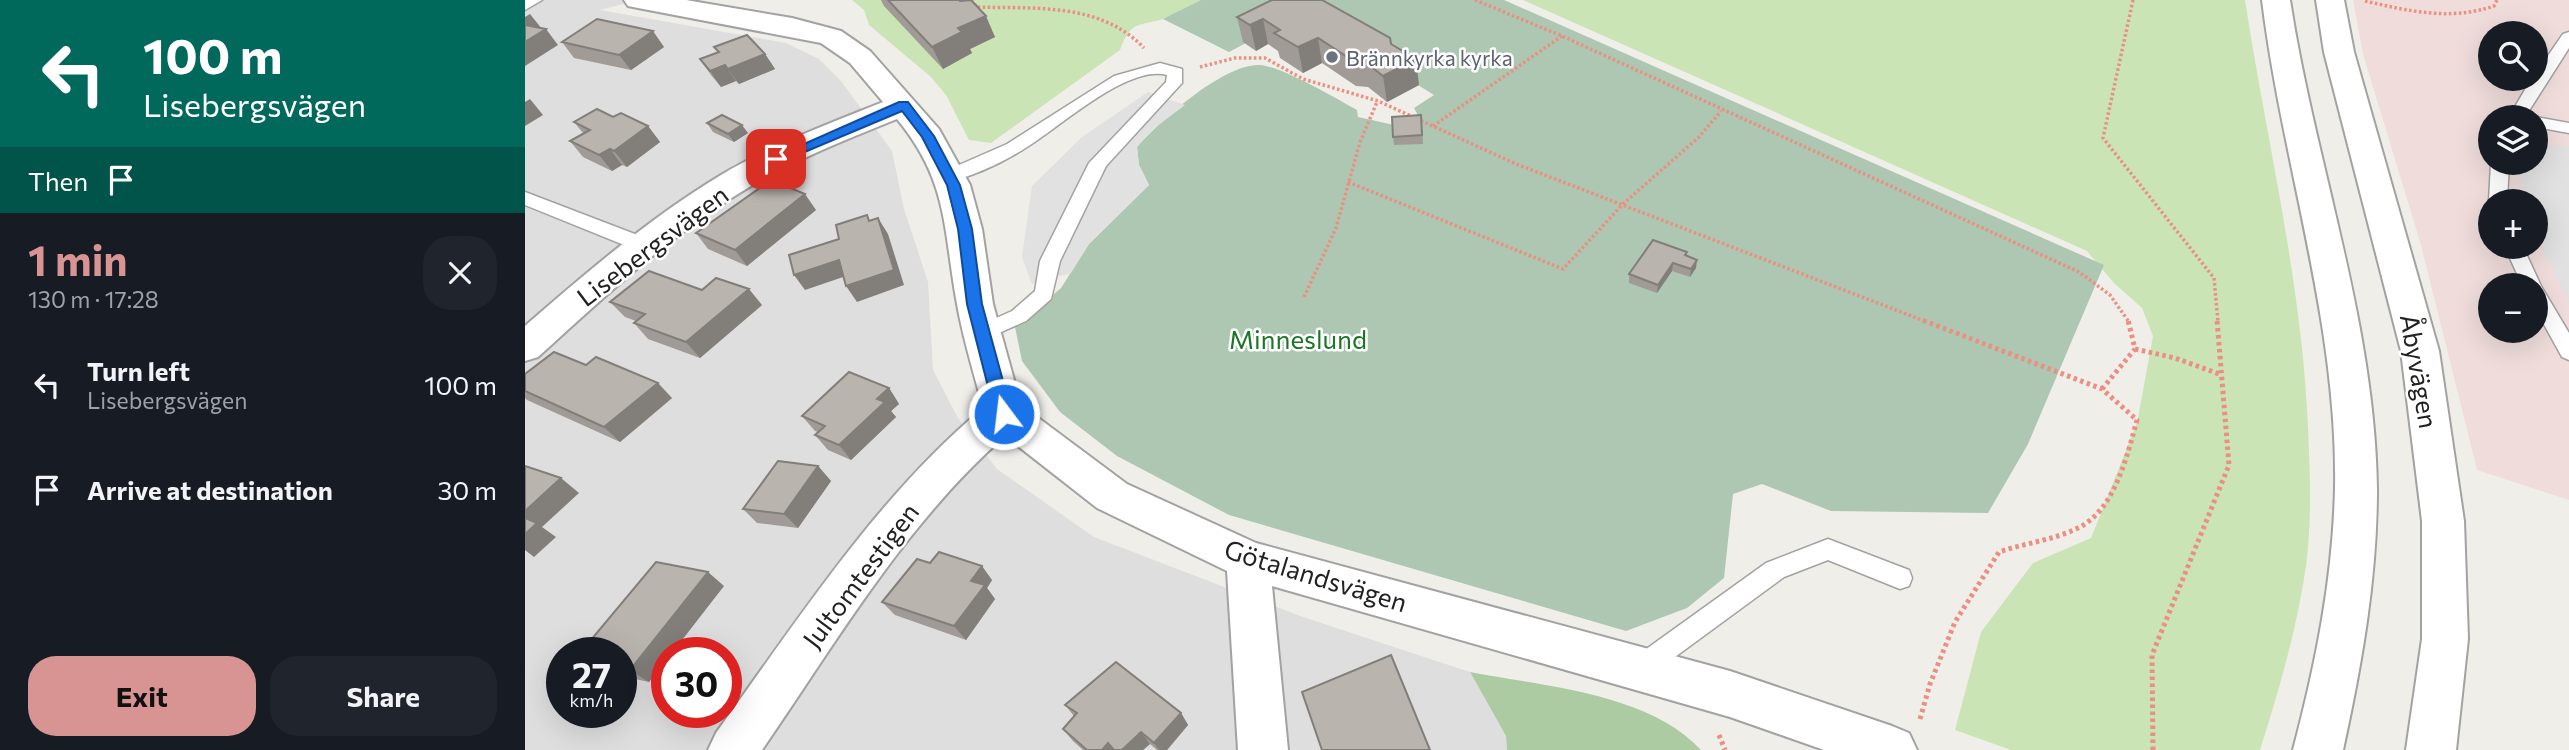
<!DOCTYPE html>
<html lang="en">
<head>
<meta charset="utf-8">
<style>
  :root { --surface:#171b24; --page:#20242c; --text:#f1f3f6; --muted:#9ea1a6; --accent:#d89393 }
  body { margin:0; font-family:Commissioner,sans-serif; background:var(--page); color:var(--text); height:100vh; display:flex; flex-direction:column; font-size:26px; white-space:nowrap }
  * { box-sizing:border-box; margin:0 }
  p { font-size:23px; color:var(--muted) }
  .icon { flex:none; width:38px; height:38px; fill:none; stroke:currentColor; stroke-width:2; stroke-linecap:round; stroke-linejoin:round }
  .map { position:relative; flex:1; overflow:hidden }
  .side { display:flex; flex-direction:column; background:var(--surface); width:525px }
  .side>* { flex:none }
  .guide { background:#00695c; color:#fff; overflow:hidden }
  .controls { position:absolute; left:1953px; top:21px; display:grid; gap:14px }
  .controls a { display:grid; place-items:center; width:70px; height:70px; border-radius:50%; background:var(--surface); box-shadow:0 7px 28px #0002; font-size:35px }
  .speed { position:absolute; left:21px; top:637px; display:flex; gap:14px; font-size:35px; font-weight:700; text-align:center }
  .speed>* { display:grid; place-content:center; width:91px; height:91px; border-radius:50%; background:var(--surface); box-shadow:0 7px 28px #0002; line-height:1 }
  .speed small { font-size:18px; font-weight:400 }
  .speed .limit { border:10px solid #d22; background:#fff; color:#111 }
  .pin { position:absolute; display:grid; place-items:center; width:60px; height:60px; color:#fff; margin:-30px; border-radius:14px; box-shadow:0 4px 10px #0006 }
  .me { position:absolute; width:77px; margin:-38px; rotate:345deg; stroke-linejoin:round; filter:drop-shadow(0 0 5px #0008) }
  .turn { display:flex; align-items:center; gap:24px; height:147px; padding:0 28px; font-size:32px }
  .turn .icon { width:91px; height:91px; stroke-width:2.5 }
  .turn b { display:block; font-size:49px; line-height:60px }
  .then { display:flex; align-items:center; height:66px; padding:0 28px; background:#0003; gap:14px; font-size:26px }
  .round { display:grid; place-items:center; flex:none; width:74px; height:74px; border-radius:28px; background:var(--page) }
  .summary { display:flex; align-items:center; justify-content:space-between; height:119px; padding:0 28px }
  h1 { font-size:42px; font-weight:700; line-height:52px; color:var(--accent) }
  .cta { display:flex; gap:14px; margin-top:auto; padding:14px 28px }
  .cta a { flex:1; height:80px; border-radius:28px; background:var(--accent); color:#111; font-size:28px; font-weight:700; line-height:80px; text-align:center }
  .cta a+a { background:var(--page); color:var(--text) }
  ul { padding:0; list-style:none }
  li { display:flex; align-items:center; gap:21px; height:105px; padding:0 28px }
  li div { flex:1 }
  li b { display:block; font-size:26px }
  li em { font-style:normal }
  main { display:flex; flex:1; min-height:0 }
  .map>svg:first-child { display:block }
  .residential { fill:#dfdede; fill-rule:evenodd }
  .commercial { fill:#efdcdb; fill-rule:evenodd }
  .grass { fill:#cbe4b6 }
  .forest { fill:#adcba3 }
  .cemetery { fill:#adc7b2 }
  .parking { fill:#e1e1e1 }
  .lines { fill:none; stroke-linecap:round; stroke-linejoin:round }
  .service-casing { stroke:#a2a2a2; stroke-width:3 }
  .minor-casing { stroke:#a2a2a2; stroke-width:4 }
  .tertiary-casing { stroke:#a2a2a2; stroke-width:4 }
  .path-far1 { stroke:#ea8f81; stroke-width:3.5; stroke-dasharray:2.5 2.5; stroke-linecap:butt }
  .path { stroke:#ea8f81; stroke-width:5; stroke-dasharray:3.5 3.5; stroke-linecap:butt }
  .service { fill:#fff; fill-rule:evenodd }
  .minor { fill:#fff; fill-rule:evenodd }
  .tertiary { fill:#fff; fill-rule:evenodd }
  .wall { fill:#a09b96 }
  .shaded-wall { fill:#827e7a }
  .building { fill:#bab4af; stroke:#827e7a; stroke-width:2 }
  .route { fill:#1a73e8; stroke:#114b97; stroke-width:2 }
  .worship-dot { fill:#6b7280; stroke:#fff; stroke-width:2.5 }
  .labels { text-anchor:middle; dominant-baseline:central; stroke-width:5; stroke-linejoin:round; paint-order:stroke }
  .far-worship-label { font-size:21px; fill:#5b616d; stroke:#fff; text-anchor:start }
  .street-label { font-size:26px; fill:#212121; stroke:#fff }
  .park-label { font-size:26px; fill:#1a7524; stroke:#fff }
</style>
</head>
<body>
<main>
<section class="side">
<div class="guide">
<div class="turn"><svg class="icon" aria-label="left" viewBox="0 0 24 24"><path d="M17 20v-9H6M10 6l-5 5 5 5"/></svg><div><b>100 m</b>Lisebergsvägen</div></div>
<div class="then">Then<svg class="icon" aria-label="arrive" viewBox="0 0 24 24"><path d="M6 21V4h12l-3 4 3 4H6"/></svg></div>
</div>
<div class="summary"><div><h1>1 min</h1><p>130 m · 17:28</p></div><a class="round"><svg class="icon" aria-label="close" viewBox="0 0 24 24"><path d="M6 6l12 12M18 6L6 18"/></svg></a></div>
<ul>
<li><svg class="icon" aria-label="left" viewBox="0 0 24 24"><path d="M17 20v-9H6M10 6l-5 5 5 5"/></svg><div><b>Turn left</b><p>Lisebergsvägen</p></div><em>100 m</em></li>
<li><svg class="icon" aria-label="arrive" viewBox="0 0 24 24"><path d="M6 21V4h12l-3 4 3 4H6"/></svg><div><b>Arrive at destination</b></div><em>30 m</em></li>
</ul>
<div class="cta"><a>Exit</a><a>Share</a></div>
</section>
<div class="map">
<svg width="2044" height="750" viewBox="0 0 2044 750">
  <rect width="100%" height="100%" fill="#f0eee9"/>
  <path class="residential" d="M 0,0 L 114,0 L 75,10 L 261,43 L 294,59 L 316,81 L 367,151 L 379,209 L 403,282 L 408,370 L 433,418 L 472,469 L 569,537 L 778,617 L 945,672 L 981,736 L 982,750 L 0,750 ZM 37,653 L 96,653 L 96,712 L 37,712 ZM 142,653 L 201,653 L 201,712 L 142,712 Z"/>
  <path class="commercial" d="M 1828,0 L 2044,0 L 2044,500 L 1952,470 L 1896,245 L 1838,54 ZM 1965,33 L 2011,33 L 2011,79 L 1965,79 ZM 1965,117 L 2011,117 L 2011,163 L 1965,163 ZM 1965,201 L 2011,201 L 2011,247 L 1965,247 ZM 1965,285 L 2011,285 L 2011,331 L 1965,331 Z"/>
  <g class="grass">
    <path d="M 327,0 L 676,0 C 664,6 653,13 641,18 C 616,27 606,18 595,50 L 466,143 L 444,140 L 421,95 L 406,77 L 344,25 L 339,10 Z"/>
    <path d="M 998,0 L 1720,0 C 1742,143 1777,283 1783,428 C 1785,473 1787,521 1781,566 C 1772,629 1754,690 1735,750 L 1486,750 L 1430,730 L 1456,632 L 1508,563 L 1566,538 L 1612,423 L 1628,336 L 1617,308 L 1589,283 L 1562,251 Z"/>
  </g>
  <path class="forest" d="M 945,672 C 1017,686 1124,693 1176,750 L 982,750 L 981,736 Z"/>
  <path class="cemetery" d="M 676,0 L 979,0 L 1579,265 L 1503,444 L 1463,513 L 1306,511 L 1237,484 L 1208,494 L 1199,578 L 1162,608 L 1101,631 L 704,515 L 592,456 L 535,412 L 497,361 L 490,327 L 536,288 L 564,244 L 624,185 L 614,165 L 612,147 C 635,121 699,63 735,65 C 758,67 810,98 832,110 L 833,117 L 869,125 L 897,123 L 889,108 L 909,95 L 778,13 L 704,52 L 638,19 Z"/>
  <g class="parking">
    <polygon points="623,92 660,105 627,130 612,147 614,165 624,185 564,244 546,273 507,284 497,257 507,186 557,137"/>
    <polygon points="2017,146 2044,146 2044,304 2011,235 2011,201 2000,201 1994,169 2001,163 2011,163 2011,152"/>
  </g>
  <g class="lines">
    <defs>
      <g id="service">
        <polygon points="0,0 17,0 0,10"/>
        <polygon points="2044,32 2044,48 2000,117 1984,117 2005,81 2011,79 2011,73 2038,34"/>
        <path d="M 635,63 L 657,69 L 657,83 L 581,166 L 535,261 L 526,299 L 501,321 L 463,338 L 449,338 L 446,333 L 449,328 L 487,311 L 510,291 L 515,261 L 564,163 L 641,82 L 642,75 C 603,64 535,127 502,147 C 479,162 451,175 424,182 L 415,176 L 418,172 L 482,144 L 589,76 Z"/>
        <polygon points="2009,117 2011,117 2044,123 2044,133 2011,127"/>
        <polygon points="1966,163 1984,163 1982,201 1964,201"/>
        <polygon points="0,192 128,241 130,246 121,253 114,251 0,205"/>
        <polygon points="1980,247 1998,247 2016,286 2044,333 2044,360 2037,357 2011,310 2011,285 1997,285"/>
        <polygon points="1303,539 1384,570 1387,578 1384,586 1375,589 1303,560 1259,577 1124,676 1115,680 1106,676 1102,668 1106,660 1241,563"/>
      </g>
      <path id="minor" d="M 99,0 L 161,0 L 267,18 L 316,31 L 345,51 L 414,129 L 445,185 L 457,229 L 468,304 L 496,405 L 602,484 L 731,543 L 1205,671 L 1367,726 L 1384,733 L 1392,750 L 1299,750 L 1205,717 L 747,586 L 763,750 L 713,750 L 702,571 L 572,508 L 480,436 C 380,524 312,641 237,750 L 183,750 L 191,733 C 273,620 350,499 458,408 C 449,373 438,339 432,304 C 418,229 424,182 372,119 C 320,140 269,160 221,189 C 145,235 79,297 13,357 L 0,361 L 0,326 C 62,272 125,218 196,175 C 247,145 303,124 358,102 L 325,63 L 296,43 L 113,8 L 103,6 Z"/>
      <g id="tertiary">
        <path d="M 1737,0 L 1765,0 C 1790,163 1850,322 1852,489 C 1852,578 1837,663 1818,750 L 1768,750 C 1791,663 1808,578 1810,488 C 1813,322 1757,163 1737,0 Z"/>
        <polygon points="1791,0 1819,0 1829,52 1914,351 1939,521 1943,639 1931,750 1881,750 1897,639 1897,521 1876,351 1799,52"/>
      </g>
    </defs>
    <use href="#service" class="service-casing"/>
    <use href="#minor" class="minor-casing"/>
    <use href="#tertiary" class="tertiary-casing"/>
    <g class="path-far1">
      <path d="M 446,0 L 452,7 C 511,9 575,2 619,48"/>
      <polyline points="950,0 1037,36 1554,272 1585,295 1604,322"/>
      <polyline points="1608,0 1578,138 1689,278 1693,322"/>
      <path d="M 1840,1 C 1884,11 1925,21 1969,6 L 1972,0"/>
      <polyline points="675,67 710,58 740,58 778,79 853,101 991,164 1402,322"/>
      <polyline points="908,126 1037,36"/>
      <polyline points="823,182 1038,269 1098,204 1174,137 1196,111"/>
      <polyline points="779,297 811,228 835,142 852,102"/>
    </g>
    <g class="path">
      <polyline points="1610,349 1650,358 1697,375"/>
      <polyline points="1577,389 1610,349 1603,320"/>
      <path d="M 1395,719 L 1405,684 L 1430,622 L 1474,552 C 1500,543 1529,540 1553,528 C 1590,510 1602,456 1612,420 L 1577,389 L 1397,320"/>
      <polyline points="1194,735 1200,750"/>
      <polyline points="1628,750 1627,655 1704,465 1692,320"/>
    </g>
    <use href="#service" class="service"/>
    <use href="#minor" class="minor"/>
    <use href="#tertiary" class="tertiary"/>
  </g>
  <g class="wall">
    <polygon points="356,0 434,0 470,37 445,49 447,53 418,69 359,6"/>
    <polygon points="747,0 866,44 894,85 862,102 843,87 831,86 797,63 778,73 755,58 753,51 743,44 731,51 718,42 712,17"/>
    <polygon points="37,42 139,47 106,70 49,58"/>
    <polygon points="189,47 240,54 250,69 214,84 211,81 196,87 186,75 175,59 193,53"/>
    <polygon points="88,117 123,126 135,142 102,167 97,165 87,171 58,157 45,141 58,133 49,122"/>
    <polygon points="182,123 223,133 209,142 188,132"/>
    <polygon points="897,123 898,144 869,145 868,137"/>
    <polygon points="291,210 222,266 183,249 171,233"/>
    <polygon points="1162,252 1162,256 1171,268 1165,277 1147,271 1132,293 1104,283 1104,274"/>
    <polygon points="85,302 237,305 175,358 123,339 109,323 111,321 100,317"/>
    <polygon points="61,365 147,398 95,442 2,400 0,398 0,374"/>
    <polygon points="364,388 374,404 366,411 371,417 326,460 303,450 290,435 293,432 290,431 277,416"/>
    <polygon points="293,466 306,481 273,528 232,523 218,509"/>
    <polygon points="405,563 467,580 462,588 470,599 441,640 370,615 357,602"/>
    <polygon points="199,586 142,653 142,659 124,682 96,676 96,653"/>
    <polygon points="540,705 656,713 663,725 642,750 632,750 625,744 618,750 558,750 548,741 538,729 549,716"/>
  </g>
  <g class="shaded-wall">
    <polygon points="5,14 17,29 0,35 0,17"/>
    <polygon points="461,16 470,37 445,49 447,53 418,69 407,47 433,28"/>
    <polygon points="738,19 743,44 731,51 725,25"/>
    <polygon points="21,29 33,45 0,66 0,42"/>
    <polygon points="128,31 139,47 106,70 94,55"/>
    <polygon points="793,38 797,63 778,73 773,47"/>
    <polygon points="240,54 250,69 214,84 203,69"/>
    <polygon points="891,59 894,85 862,102 858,76"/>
    <polygon points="200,65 211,81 196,87 185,71"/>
    <polygon points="5,99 18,115 0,126 0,102"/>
    <polygon points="217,125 223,133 209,142 203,134"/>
    <polygon points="123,126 135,142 102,167 89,151"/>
    <polygon points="85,149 97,165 87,171 74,155"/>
    <polygon points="280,194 291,210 222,266 210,250"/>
    <polygon points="353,218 363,234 379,285 332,302 321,286"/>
    <polygon points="314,260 324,275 280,290 269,275"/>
    <polygon points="1172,260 1171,268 1165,277 1166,269"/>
    <polygon points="1148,263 1147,271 1132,293 1133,285"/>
    <polygon points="224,289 237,305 175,358 161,342"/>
    <polygon points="133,383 147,398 95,442 79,427"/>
    <polygon points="364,388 374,404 366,411 371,417 326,460 314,445 352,399"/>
    <polygon points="293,466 306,481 273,528 259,514"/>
    <polygon points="36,478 54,493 17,527 31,537 9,557 0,550 0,511"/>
    <polygon points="457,566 467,580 462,588 470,599 441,640 429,626 446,581"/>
    <polygon points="183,572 199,586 147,653 142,653 142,659 124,682 105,670"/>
    <polygon points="656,713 663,725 642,750 634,750 629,743"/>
    <polygon points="616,732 625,744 618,750 597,750"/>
    <polygon points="583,743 589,750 577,750"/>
  </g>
  <g class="building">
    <polygon points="363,0 434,0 435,1 446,0 461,16 433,28 437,32 407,47"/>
    <polygon points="747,0 797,0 865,38 866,44 891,59 858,76 839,61 827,60 793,38 773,47 749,33 755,30 738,19 725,25 712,17"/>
    <polygon points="72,19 128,31 94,55 37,42"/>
    <polygon points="0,25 21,29 0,42"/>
    <polygon points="222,35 240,54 203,69 200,65 185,71 175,59 194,52 189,47"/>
    <polygon points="72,109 88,117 96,113 123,126 89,151 85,149 74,155 45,141 65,130 49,122"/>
    <polygon points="197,115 217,125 203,134 182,123"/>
    <polygon points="896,115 897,135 868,137 867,117"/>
    <polygon points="246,180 280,194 210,250 171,233"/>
    <polygon points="342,215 344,221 353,218 369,270 321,286 314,260 269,275 264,255 314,239 311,225"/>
    <polygon points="1128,240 1162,252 1160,255 1172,260 1166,269 1148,263 1133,285 1104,274"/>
    <polygon points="124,271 177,290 191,278 224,289 161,342 109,323 120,314 85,302"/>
    <polygon points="29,352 61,365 71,357 133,383 79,427 0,391 0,374"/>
    <polygon points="324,372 364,388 352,399 360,402 314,445 290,435 300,426 277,416"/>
    <polygon points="253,461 293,466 259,514 218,509"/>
    <polygon points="0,466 36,478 0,511"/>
    <polygon points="0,518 12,523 0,534"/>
    <polygon points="414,552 457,566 446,581 460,585 429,626 357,602 392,559 405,563"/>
    <polygon points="131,562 183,572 105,670 96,668 96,653 55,653"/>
    <polygon points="866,655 905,750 797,750 777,692"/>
    <polygon points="591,662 656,713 629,743 616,732 597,750 589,750 583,743 577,750 562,750 538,729 552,713 540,705"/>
  </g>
  <polygon class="route" points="374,102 383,102 409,136 435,185 447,229 457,304 487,414 484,418 473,418 470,414 442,304 433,229 422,185 397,137 377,111 256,162 245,159"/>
  <circle class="worship-dot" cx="807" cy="57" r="7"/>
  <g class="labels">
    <g class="far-worship-label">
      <text x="821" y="57">Brännkyrka kyrka</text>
    </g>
    <g class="street-label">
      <text transform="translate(127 245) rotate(-37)">Lisebergsvägen</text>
      <text transform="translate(1895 371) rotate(80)">Åbyvägen</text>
      <text transform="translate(335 575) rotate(-53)">Jultomtestigen</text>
      <text transform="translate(791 575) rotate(17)">Götalandsvägen</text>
    </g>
    <g class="park-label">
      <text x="773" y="338">Minneslund</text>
    </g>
  </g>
</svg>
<div class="controls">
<a><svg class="icon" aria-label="search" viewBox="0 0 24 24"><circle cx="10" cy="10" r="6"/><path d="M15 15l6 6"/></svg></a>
<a><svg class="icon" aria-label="layers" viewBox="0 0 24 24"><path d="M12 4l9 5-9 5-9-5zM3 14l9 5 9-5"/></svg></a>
<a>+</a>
<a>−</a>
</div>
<div class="speed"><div>27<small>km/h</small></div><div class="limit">30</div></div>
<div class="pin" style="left:251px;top:159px;background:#d93025"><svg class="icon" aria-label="arrive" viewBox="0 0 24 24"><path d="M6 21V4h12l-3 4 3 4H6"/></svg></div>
<svg class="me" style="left:479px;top:414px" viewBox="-20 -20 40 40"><circle r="17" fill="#1a73e8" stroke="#fff" stroke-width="3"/><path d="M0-11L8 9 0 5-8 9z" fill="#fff"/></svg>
</div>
</main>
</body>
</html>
